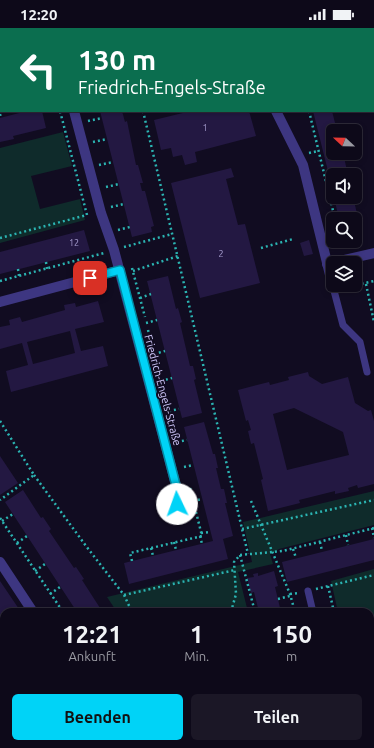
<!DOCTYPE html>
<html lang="de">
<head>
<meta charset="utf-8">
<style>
  :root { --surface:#0d0919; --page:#1b1726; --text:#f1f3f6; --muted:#9a9aa2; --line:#2d2a38; --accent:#00d3f7 }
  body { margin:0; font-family:Ubuntu,sans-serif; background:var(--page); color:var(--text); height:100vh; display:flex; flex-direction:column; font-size:15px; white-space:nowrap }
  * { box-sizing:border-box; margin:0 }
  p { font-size:13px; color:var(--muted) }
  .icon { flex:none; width:22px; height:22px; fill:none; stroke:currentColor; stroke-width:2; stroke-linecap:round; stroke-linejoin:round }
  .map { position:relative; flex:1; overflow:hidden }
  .panel { position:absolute; left:0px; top:580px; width:374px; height:140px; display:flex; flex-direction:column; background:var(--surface); border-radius:12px 12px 0 0; box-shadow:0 2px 6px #0003,0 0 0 1px var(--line) }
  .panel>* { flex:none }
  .hud { position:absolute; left:0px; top:0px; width:374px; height:84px; box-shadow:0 2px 6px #0003,0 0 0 1px var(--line); background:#0b6e4f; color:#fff; overflow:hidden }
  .needle { width:26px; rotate:292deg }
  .fabs { position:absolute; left:326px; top:96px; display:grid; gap:8px }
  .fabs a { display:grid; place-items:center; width:36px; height:36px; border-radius:6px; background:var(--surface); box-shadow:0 2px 6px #0003,0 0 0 1px var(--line); font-size:20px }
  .pin { position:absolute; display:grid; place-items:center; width:34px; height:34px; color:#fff; margin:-17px; border-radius:8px; box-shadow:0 2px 6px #0006 }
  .me { position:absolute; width:44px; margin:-22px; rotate:357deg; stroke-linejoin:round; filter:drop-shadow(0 0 3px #0008) }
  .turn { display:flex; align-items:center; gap:14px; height:84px; padding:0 12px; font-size:18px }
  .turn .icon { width:52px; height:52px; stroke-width:2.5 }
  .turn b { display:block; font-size:28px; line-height:34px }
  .eta { display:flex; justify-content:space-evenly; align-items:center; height:68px; text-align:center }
  .eta b { font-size:24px; font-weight:700; line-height:28px }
  .primary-button { display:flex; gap:8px; margin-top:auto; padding:8px 12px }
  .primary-button a { flex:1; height:46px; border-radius:6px; background:var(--accent); color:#111; font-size:16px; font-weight:700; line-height:46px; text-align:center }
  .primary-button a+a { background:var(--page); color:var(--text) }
  .status { display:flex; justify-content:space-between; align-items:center; height:28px; padding:0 20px; background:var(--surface); direction:ltr }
  .status svg { height:11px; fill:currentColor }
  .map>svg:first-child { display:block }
  .green { fill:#0f2b2b }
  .building { fill:#231842; fill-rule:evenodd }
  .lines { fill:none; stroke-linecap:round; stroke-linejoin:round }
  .path { stroke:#2bb4b2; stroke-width:2.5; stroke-dasharray:2 3; stroke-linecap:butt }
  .lane { stroke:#3d3681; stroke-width:7 }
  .street { stroke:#3d3681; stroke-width:10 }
  .route-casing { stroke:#0089a1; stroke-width:10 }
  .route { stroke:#00d3f7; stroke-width:7 }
  .labels { text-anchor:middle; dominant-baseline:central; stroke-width:4; stroke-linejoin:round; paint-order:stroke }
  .number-label { font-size:9px; fill:#a89fd0 }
  .street-label { font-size:11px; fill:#d4ccff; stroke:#110c21 }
</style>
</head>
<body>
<div class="status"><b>12:20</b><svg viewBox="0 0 49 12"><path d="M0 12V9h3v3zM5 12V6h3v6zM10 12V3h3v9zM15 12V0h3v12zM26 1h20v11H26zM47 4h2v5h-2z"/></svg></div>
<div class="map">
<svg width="374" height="720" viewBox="0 0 374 720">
  <rect width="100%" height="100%" fill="#110c21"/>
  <g class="green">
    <polygon points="63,104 72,138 31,148 40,181 80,171 85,192 0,215 0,120"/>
    <polygon points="374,463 374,497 279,521 270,526 273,536 238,544 248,584 117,584 107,569 252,534 243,494"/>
    <polygon points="374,541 374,643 370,644 370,584 338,584 331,553"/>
  </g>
  <g class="building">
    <polygon points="27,83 42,83 46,100 13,108 14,111 0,114 0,90"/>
    <polygon points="100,83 122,83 125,94 127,93 136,137 138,137 143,155 140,155 142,163 145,163 154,198 151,199 152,204 132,209"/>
    <polygon points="191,83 249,83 256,108 195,124 197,134 185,137 182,127 173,129 171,120 161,122 154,92"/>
    <polygon points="313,83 332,83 337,103 333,103 333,125 343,125 348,147 333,147 333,163"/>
    <polygon points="231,140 234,149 226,151 238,197 245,196 260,255 200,270 171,155"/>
    <polygon points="334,169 353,169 361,202 355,203 355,191 339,191"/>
    <polygon points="84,202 90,223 0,246 0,224"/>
    <polygon points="309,212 313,226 304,228 300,215"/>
    <polygon points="168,248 176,281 178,280 182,294 180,295 190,338 193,338 196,351 194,352 202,385 182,390 147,253"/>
    <path d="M 98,273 L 104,294 L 75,301 L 81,323 L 103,318 L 108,338 L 11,364 L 6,343 L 28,337 L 22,315 L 0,321 L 0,299 L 10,297 L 9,292 L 20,289 L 22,294 L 65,282 L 64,277 L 75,275 L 76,279 ZM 70,303 L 75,325 L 33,336 L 27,314 Z"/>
    <path d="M 308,344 L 309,348 L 322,356 L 348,349 L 355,375 L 368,383 L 371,382 L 374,393 L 374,456 L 358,460 L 357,457 L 348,460 L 349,463 L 335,466 L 335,463 L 299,472 L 300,475 L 268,483 L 261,452 L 263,451 L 254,415 L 251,416 L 248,403 L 251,402 L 248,392 L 246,393 L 238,362 L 269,354 L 270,357 L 289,352 L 288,349 ZM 294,380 L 343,404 L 349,427 L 287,442 L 273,386 Z"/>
    <polygon points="204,394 213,426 215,426 218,440 216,440 221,461 224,461 227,475 225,475 233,508 223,511 228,531 129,556 124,535 213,513 184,399"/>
    <polygon points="0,428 18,455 0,467"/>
    <polygon points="23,462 41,490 43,489 51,501 49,503 74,540 76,539 84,551 82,552 100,580 94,584 77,584 5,474"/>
    <polygon points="374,511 374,532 287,554 282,534"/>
    <polygon points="274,543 278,558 275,559 281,584 259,584 254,564 251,565 247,550 254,549 253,546 258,545 258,548"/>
    <polygon points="0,553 21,584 4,584 4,716 108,716 111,720 5,720 0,714"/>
    <polygon points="374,645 374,667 370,668 370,646"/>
    <polygon points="192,716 222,716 209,720 193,720"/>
  </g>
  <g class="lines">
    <g class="path">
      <polyline points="124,0 124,1"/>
      <polyline points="85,1 89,0"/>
      <polyline points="0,79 1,78"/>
      <polyline points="143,83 248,526"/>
      <polyline points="309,83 335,191 339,190"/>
      <polyline points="0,86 1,90"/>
      <polyline points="88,93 102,90"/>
      <polyline points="93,114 107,111"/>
      <polyline points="309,125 318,123"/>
      <polyline points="99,137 113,134"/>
      <polyline points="106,159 119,156"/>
      <polyline points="111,179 124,176"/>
      <polyline points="118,202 130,199"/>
      <polyline points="0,210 87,187 60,83"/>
      <polyline points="124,219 172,206"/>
      <polyline points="261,220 293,211"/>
      <polyline points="46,234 47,241"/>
      <polyline points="132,240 145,289"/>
      <polyline points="18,241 19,248"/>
      <polyline points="133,243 178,228"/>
      <polyline points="0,253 104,225"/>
      <polyline points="366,256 374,294"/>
      <polyline points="342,260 374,253"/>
      <polyline points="140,270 151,266"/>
      <polyline points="146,295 157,292"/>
      <polyline points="148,302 176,409"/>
      <polyline points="154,326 165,323"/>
      <polyline points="161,353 172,350"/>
      <polyline points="169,383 179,381"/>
      <polyline points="0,393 34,447 0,472"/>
      <polyline points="177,414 187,412"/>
      <polyline points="184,439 193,437"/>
      <polyline points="34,447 86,518 124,567 132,584"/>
      <polyline points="193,473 202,471"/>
      <polyline points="251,473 290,566 295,584"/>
      <polyline points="0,490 63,584"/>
      <polyline points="2,493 13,486"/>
      <polyline points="372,500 374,510"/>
      <polyline points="242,501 374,472"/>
      <polyline points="201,505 210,504"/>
      <polyline points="346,507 348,517"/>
      <polyline points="200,508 202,516"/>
      <polyline points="174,514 176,522"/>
      <polyline points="320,514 322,523"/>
      <polyline points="17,515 27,508"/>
      <polyline points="151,520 153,528"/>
      <polyline points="293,521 296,530"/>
      <polyline points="240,527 255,584"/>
      <polyline points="132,533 130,525 202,508 190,460"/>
      <polyline points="35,543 45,536"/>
      <polyline points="328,558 334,584"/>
      <polyline points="316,561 374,547"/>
      <polyline points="50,566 60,559"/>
      <polyline points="290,566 299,565"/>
      <polyline points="124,567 235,542"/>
      <polyline points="278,571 290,568"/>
      <polyline points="231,584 236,566 234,534 240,527 283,523 374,500"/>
      <polyline points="370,615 374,613"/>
      <polyline points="370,639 374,638"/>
      <polyline points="370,694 374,693"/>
      <polyline points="150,716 153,720"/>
      <polyline points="235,716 236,720"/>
      <polyline points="263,716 264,720"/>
      <polyline points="165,720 171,716"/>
      <polyline points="273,720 288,716"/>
    </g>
    <g class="lane">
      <polyline points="332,255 343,297 360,314 367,344"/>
      <polyline points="308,563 313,584"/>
      <polyline points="346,716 347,720"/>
    </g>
    <g class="street">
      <polyline points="234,0 234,1"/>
      <polyline points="39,1 43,0"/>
      <polyline points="0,10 1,10"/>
      <polyline points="373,18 374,18"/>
      <polyline points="74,83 101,185 114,222 178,465 177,476 172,488"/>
      <polyline points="276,83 303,137 332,255"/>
      <polyline points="327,236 374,225"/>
      <polyline points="0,274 120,242"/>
      <polyline points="0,534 33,584"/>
      <polyline points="120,716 123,720"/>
      <polyline points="369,720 374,719"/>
    </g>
  </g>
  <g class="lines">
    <defs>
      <polyline id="route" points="90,250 120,242 178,465 177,476"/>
    </defs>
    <use href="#route" class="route-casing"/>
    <use href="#route" class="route"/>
  </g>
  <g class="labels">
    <g class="number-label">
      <text x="205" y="100">1</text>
      <text x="74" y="215">12</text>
      <text x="221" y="226">2</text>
    </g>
    <g class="street-label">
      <text transform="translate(163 362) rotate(75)">Friedrich-Engels-Straße</text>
    </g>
  </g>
</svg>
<div class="fabs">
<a><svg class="needle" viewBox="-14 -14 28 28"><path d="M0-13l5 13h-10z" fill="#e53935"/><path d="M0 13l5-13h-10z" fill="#9a9aa2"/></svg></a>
<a><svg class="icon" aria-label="sound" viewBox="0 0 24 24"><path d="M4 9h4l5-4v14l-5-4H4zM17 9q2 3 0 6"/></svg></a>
<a><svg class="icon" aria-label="search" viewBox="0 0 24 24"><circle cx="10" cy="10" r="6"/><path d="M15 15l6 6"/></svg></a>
<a><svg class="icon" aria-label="layers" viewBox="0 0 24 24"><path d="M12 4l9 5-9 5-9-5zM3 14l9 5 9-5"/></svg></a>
</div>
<div class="pin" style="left:90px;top:250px;background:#d93025"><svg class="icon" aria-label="arrive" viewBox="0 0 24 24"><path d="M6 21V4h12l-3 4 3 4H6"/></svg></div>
<svg class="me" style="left:177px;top:476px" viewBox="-20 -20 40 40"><circle r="19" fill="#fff"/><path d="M0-13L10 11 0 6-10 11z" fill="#00d3f7"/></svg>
<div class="hud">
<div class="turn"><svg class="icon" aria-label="left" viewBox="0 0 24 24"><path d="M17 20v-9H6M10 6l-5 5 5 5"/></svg><div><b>130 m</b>Friedrich-Engels-Straße</div></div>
</div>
<section class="panel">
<div class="eta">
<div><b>12:21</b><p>Ankunft</p></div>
<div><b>1</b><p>Min.</p></div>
<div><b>150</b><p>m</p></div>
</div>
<div class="primary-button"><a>Beenden</a><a>Teilen</a></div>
</section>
</div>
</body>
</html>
